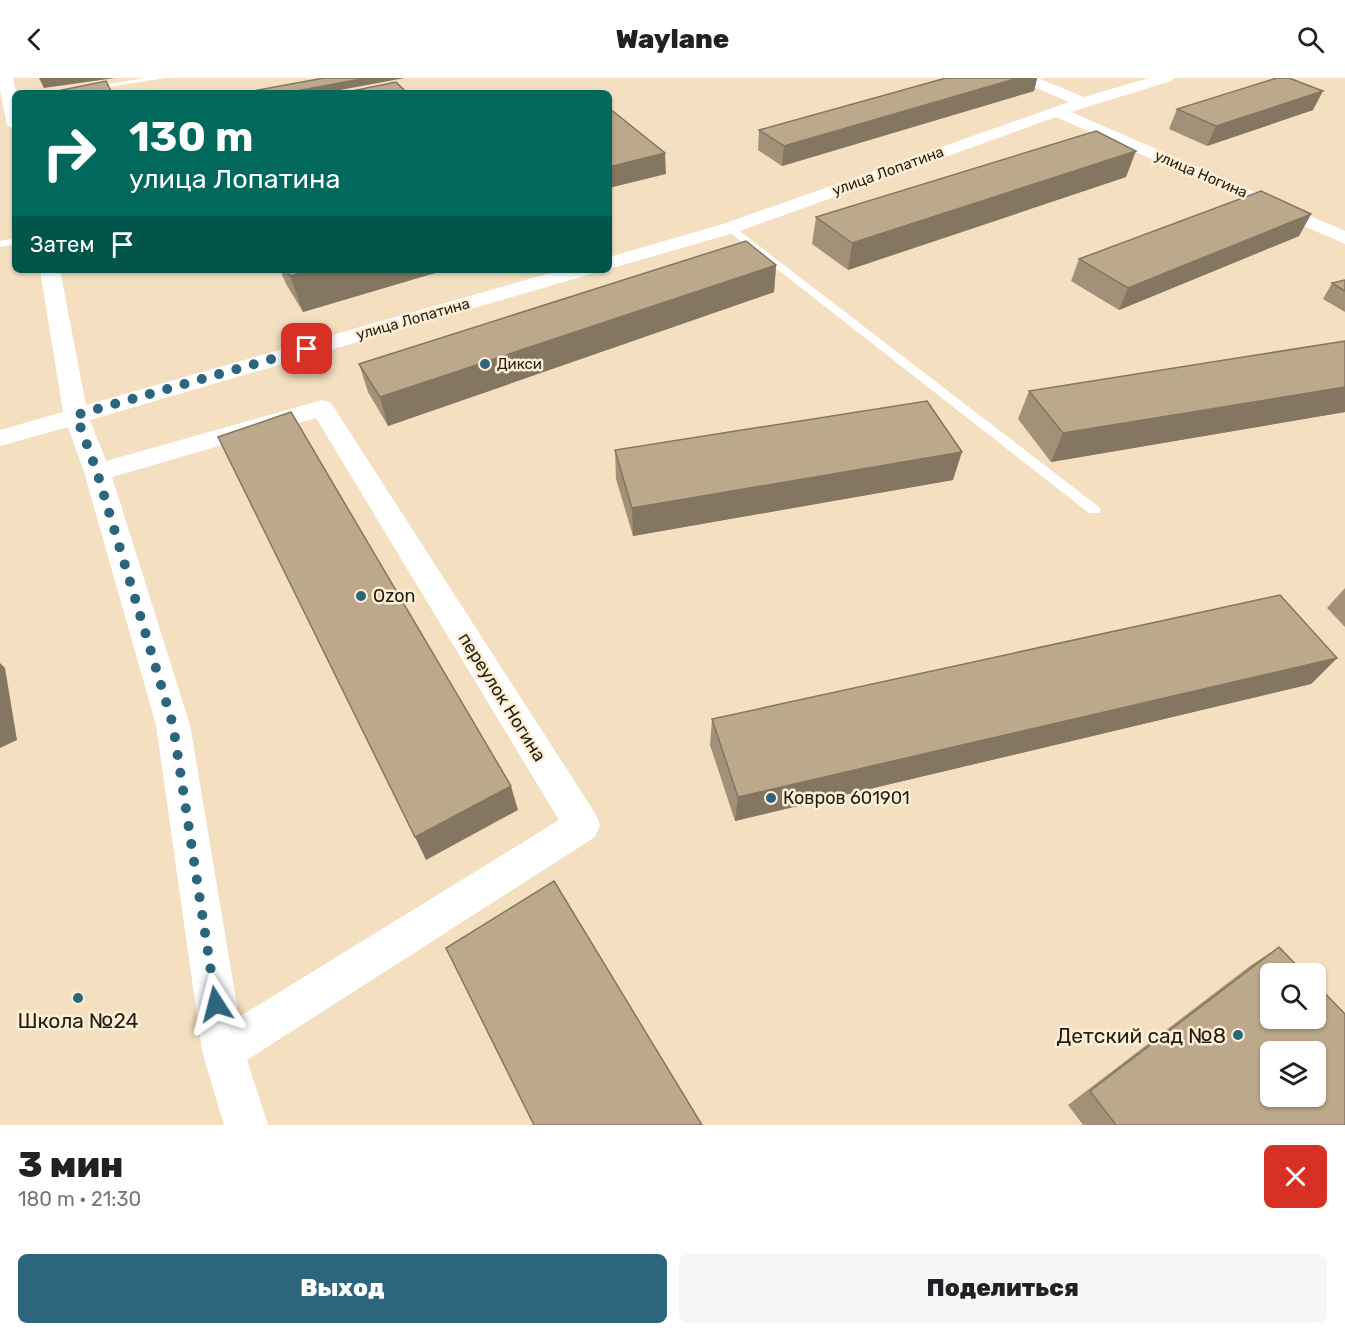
<!DOCTYPE html>
<html lang="ru">
<head>
<meta charset="utf-8">
<style>
  :root { --surface:#fff; --page:#f6f6f6; --text:#202124; --muted:#757577; --accent:#2c657e }
  body { margin:0; font-family:Rubik,sans-serif; background:var(--page); color:var(--text); height:100vh; display:flex; flex-direction:column; font-size:22px; white-space:nowrap }
  * { box-sizing:border-box; margin:0 }
  p { font-size:20px; color:var(--muted) }
  .icon { flex:none; width:33px; height:33px; fill:none; stroke:currentColor; stroke-width:2; stroke-linecap:round; stroke-linejoin:round }
  .map { position:relative; height:1047px; overflow:hidden }
  .details { display:flex; flex-direction:column; background:var(--surface); flex:1 }
  .details>* { flex:none }
  .hud { position:absolute; left:12px; top:12px; width:600px; height:183px; border-radius:9px; box-shadow:0 2px 4px #0004; background:#00695c; color:#fff; overflow:hidden }
  .buttons { position:absolute; left:1260px; top:885px; display:grid; gap:12px }
  .buttons a { display:grid; place-items:center; width:66px; height:66px; border-radius:9px; background:var(--surface); box-shadow:0 2px 4px #0004; font-size:30px }
  .pin { position:absolute; display:grid; place-items:center; width:51px; height:51px; color:#fff; margin:-26px; border-radius:12px; box-shadow:0 3px 9px #0006 }
  .me { position:absolute; width:66px; margin:-33px; rotate:351deg; stroke-linejoin:round; filter:drop-shadow(0 0 4px #0008) }
  .turn { display:flex; align-items:center; gap:21px; height:126px; padding:0 18px; font-size:27px }
  .turn .icon { width:78px; height:78px; stroke-width:2.5 }
  .turn b { display:block; font-size:42px; line-height:51px }
  .then { display:flex; align-items:center; height:57px; padding:0 18px; background:#0003; gap:12px; font-size:22px }
  .round { display:grid; place-items:center; flex:none; width:63px; height:63px; border-radius:9px; background:var(--page) }
  .overview { display:flex; align-items:center; justify-content:space-between; height:102px; padding:0 18px }
  h1 { font-size:36px; font-weight:800; line-height:45px }
  .primary-button { display:flex; gap:12px; margin-top:auto; padding:12px 18px }
  .primary-button a { flex:1; height:69px; border-radius:9px; background:var(--accent); color:#fff; font-size:24px; font-weight:800; line-height:69px; text-align:center }
  .primary-button a+a { background:var(--page); color:var(--text) }
  header { display:flex; justify-content:space-between; align-items:center; height:78px; padding:0 18px; background:var(--surface); font-size:27px; font-weight:800 }
  .map>svg:first-child { display:block }
  .lines { fill:none; stroke-linecap:round; stroke-linejoin:round }
  .service { fill:#fff; fill-rule:evenodd }
  .minor { fill:#fff; fill-rule:evenodd }
  .wall { fill:#a29178 }
  .shaded-wall { fill:#847661 }
  .building { fill:#bca98b; stroke:#847661; stroke-width:1.5; fill-rule:evenodd }
  .route { stroke:#2c657e; stroke-width:10; stroke-dasharray:0 18 }
  .poi-dot { fill:#2c657e; stroke:#feeed5; stroke-width:2 }
  .labels { text-anchor:middle; dominant-baseline:central; stroke-width:5; stroke-linejoin:round; paint-order:stroke }
  .far-street-label { font-size:15px; fill:#251e12; stroke:#feeed5 }
  .far-poi-label { font-size:15px; fill:#251e12; stroke:#feeed5; text-anchor:start }
  .poi-label { font-size:18px; fill:#251e12; stroke:#feeed5; text-anchor:start }
  .street-label { font-size:18px; fill:#251e12; stroke:#feeed5 }
  .near-poi-label { font-size:21px; fill:#251e12; stroke:#feeed5 }
</style>
</head>
<body>
<header><svg class="icon" aria-label="back" viewBox="0 0 24 24"><path d="M15 5l-7 7 7 7"/></svg>Waylane<svg class="icon" aria-label="search" viewBox="0 0 24 24"><circle cx="10" cy="10" r="6"/><path d="M15 15l6 6"/></svg></header>
<div class="map">
<svg width="1345" height="1047" viewBox="0 0 1345 1047">
  <rect width="100%" height="100%" fill="#f4e0c1"/>
  <g class="lines">
    <g class="service">
      <polygon points="145,0 165,0 71,15 50,15"/>
      <polygon points="727,148 733,148 1099,429 1101,432 1099,435 1089,435 727,152"/>
      <polygon points="15,160 15,166 0,169 0,163"/>
    </g>
    <g class="minor">
      <polygon points="0,0 13,0 16,15 15,52 7,47 0,13"/>
      <polygon points="1017,0 1038,0 1084,19 1149,0 1174,0 1171,3 1071,34 1345,153 1345,166 1056,39 737,154 609,191 609,179 723,146 1069,24 1020,3"/>
      <path d="M 40,192 L 60,192 L 86,327 L 561,192 L 594,192 L 591,196 L 90,342 L 106,383 L 322,322 L 331,325 L 595,735 L 600,747 L 595,759 L 247,982 L 268,1047 L 224,1047 L 202,973 L 156,647 L 84,394 L 68,349 L 0,368 L 0,352 L 63,334 ZM 316,340 L 559,742 L 239,939 L 190,647 L 112,399 Z"/>
    </g>
  </g>
  <g class="wall">
    <polygon points="946,0 1037,0 1034,13 782,88 758,72 759,52"/>
    <polygon points="1177,31 1313,32 1207,68 1169,51"/>
    <polygon points="1126,99 848,192 812,166 816,139"/>
    <polygon points="1311,136 1299,158 1119,232 1071,203 1079,181"/>
    <polygon points="776,187 774,214 388,348 368,314 359,286"/>
    <polygon points="280,192 445,192 303,234 286,206"/>
    <polygon points="1345,202 1345,234 1323,221 1332,205"/>
    <polygon points="1345,263 1345,334 1051,384 1018,341 1029,313"/>
    <polygon points="615,372 953,402 633,458 616,401"/>
    <polygon points="1345,510 1345,549 1327,530"/>
    <polygon points="1337,580 1311,606 735,743 710,667 712,641"/>
    <polygon points="1279,869 1345,1047 1083,1047 1068,1027 1250,888"/>
  </g>
  <g class="shaded-wall">
    <polygon points="39,0 115,0 44,10"/>
    <polygon points="367,0 405,0 324,15 285,15"/>
    <polygon points="1018,0 1037,0 1034,13 782,88 784,68"/>
    <polygon points="1323,13 1313,32 1207,68 1216,48"/>
    <polygon points="1136,73 1126,99 848,192 852,165"/>
    <polygon points="665,75 666,96 609,110 609,89"/>
    <polygon points="1311,136 1299,158 1119,232 1128,210"/>
    <polygon points="776,187 774,214 388,348 380,319"/>
    <polygon points="312,192 445,192 303,234 290,198"/>
    <polygon points="1345,309 1345,334 1051,384 1063,355"/>
    <polygon points="962,374 953,402 633,458 632,430"/>
    <polygon points="1337,580 1311,606 735,743 738,719"/>
    <polygon points="0,585 5,590 17,662 0,670"/>
    <polygon points="511,708 518,732 426,782 415,759"/>
  </g>
  <g class="building">
    <polygon points="324,0 367,0 285,15 242,15"/>
    <polygon points="946,0 1018,0 784,68 759,52"/>
    <polygon points="1277,0 1289,0 1323,13 1216,48 1177,31"/>
    <polygon points="106,3 112,15 58,15 57,13"/>
    <polygon points="396,4 407,15 354,15 352,13"/>
    <polygon points="609,30 665,75 609,89"/>
    <polygon points="1096,53 1136,73 852,165 816,139"/>
    <polygon points="1261,113 1311,136 1128,210 1079,181"/>
    <polygon points="746,163 776,187 380,319 359,286"/>
    <polygon points="286,192 312,192 290,198"/>
    <polygon points="1345,202 1345,213 1332,205"/>
    <polygon points="1345,263 1345,309 1063,355 1029,313"/>
    <polygon points="927,323 962,374 632,430 615,372"/>
    <polygon points="291,334 511,708 415,759 218,359"/>
    <polygon points="1280,517 1337,580 738,719 712,641"/>
    <polygon points="0,634 2,648 0,649"/>
    <polygon points="554,803 702,1047 534,1047 446,870"/>
    <path d="M 1279,869 L 1305,896 L 1270,896 L 1270,940 L 1316,940 L 1316,906 L 1345,936 L 1345,1047 L 1116,1047 L 1090,1013 ZM 1270,974 L 1316,974 L 1316,1018 L 1270,1018 Z"/>
  </g>
  <g class="lines">
    <polyline class="route" points="216,926 173,647 97,394 76,337 307,271"/>
  </g>
  <g class="poi-dot">
    <circle cx="485" cy="286" r="6"/>
    <circle cx="361" cy="518" r="6"/>
    <circle cx="771" cy="720" r="6"/>
    <circle cx="78" cy="920" r="6"/>
    <circle cx="1238" cy="957" r="6"/>
  </g>
  <g class="labels">
    <g class="far-street-label">
      <text transform="translate(888 93) rotate(-20)">улица Лопатина</text>
      <text transform="translate(1201 96) rotate(23)">улица Ногина</text>
      <text transform="translate(413 241) rotate(-16)">улица Лопатина</text>
    </g>
    <g class="far-poi-label">
      <text x="497" y="286">Дикси</text>
    </g>
    <g class="poi-label">
      <text x="373" y="518">Ozon</text>
      <text x="783" y="720">Ковров 601901</text>
    </g>
    <g class="street-label">
      <text transform="translate(502 619) rotate(58)">переулок Ногина</text>
    </g>
    <g class="near-poi-label">
      <text x="78" y="942">Школа №24</text>
      <text x="1226" y="957" text-anchor="end">Детский сад №8</text>
    </g>
  </g>
</svg>
<div class="buttons">
<a><svg class="icon" aria-label="search" viewBox="0 0 24 24"><circle cx="10" cy="10" r="6"/><path d="M15 15l6 6"/></svg></a>
<a><svg class="icon" aria-label="layers" viewBox="0 0 24 24"><path d="M12 4l9 5-9 5-9-5zM3 14l9 5 9-5"/></svg></a>
</div>
<div class="pin" style="left:307px;top:271px;background:#d93025"><svg class="icon" aria-label="arrive" viewBox="0 0 24 24"><path d="M6 21V4h12l-3 4 3 4H6"/></svg></div>
<svg class="me" style="left:216px;top:926px" viewBox="-20 -20 40 40"><path d="M0-17L14 15 0 8-14 15z" fill="#2c657e" stroke="#fff" stroke-width="4"/></svg>
<div class="hud">
<div class="turn"><svg class="icon" aria-label="right" viewBox="0 0 24 24"><path d="M7 20v-9h11M14 6l5 5-5 5"/></svg><div><b>130 m</b>улица Лопатина</div></div>
<div class="then">Затем<svg class="icon" aria-label="arrive" viewBox="0 0 24 24"><path d="M6 21V4h12l-3 4 3 4H6"/></svg></div>
</div>
</div>
<section class="details">
<div class="overview"><div><h1>3 мин</h1><p>180 m · 21:30</p></div><a class="round" style="background:#d93025;color:#fff"><svg class="icon" aria-label="close" viewBox="0 0 24 24"><path d="M6 6l12 12M18 6L6 18"/></svg></a></div>
<div class="primary-button"><a>Выход</a><a>Поделиться</a></div>
</section>
</body>
</html>
